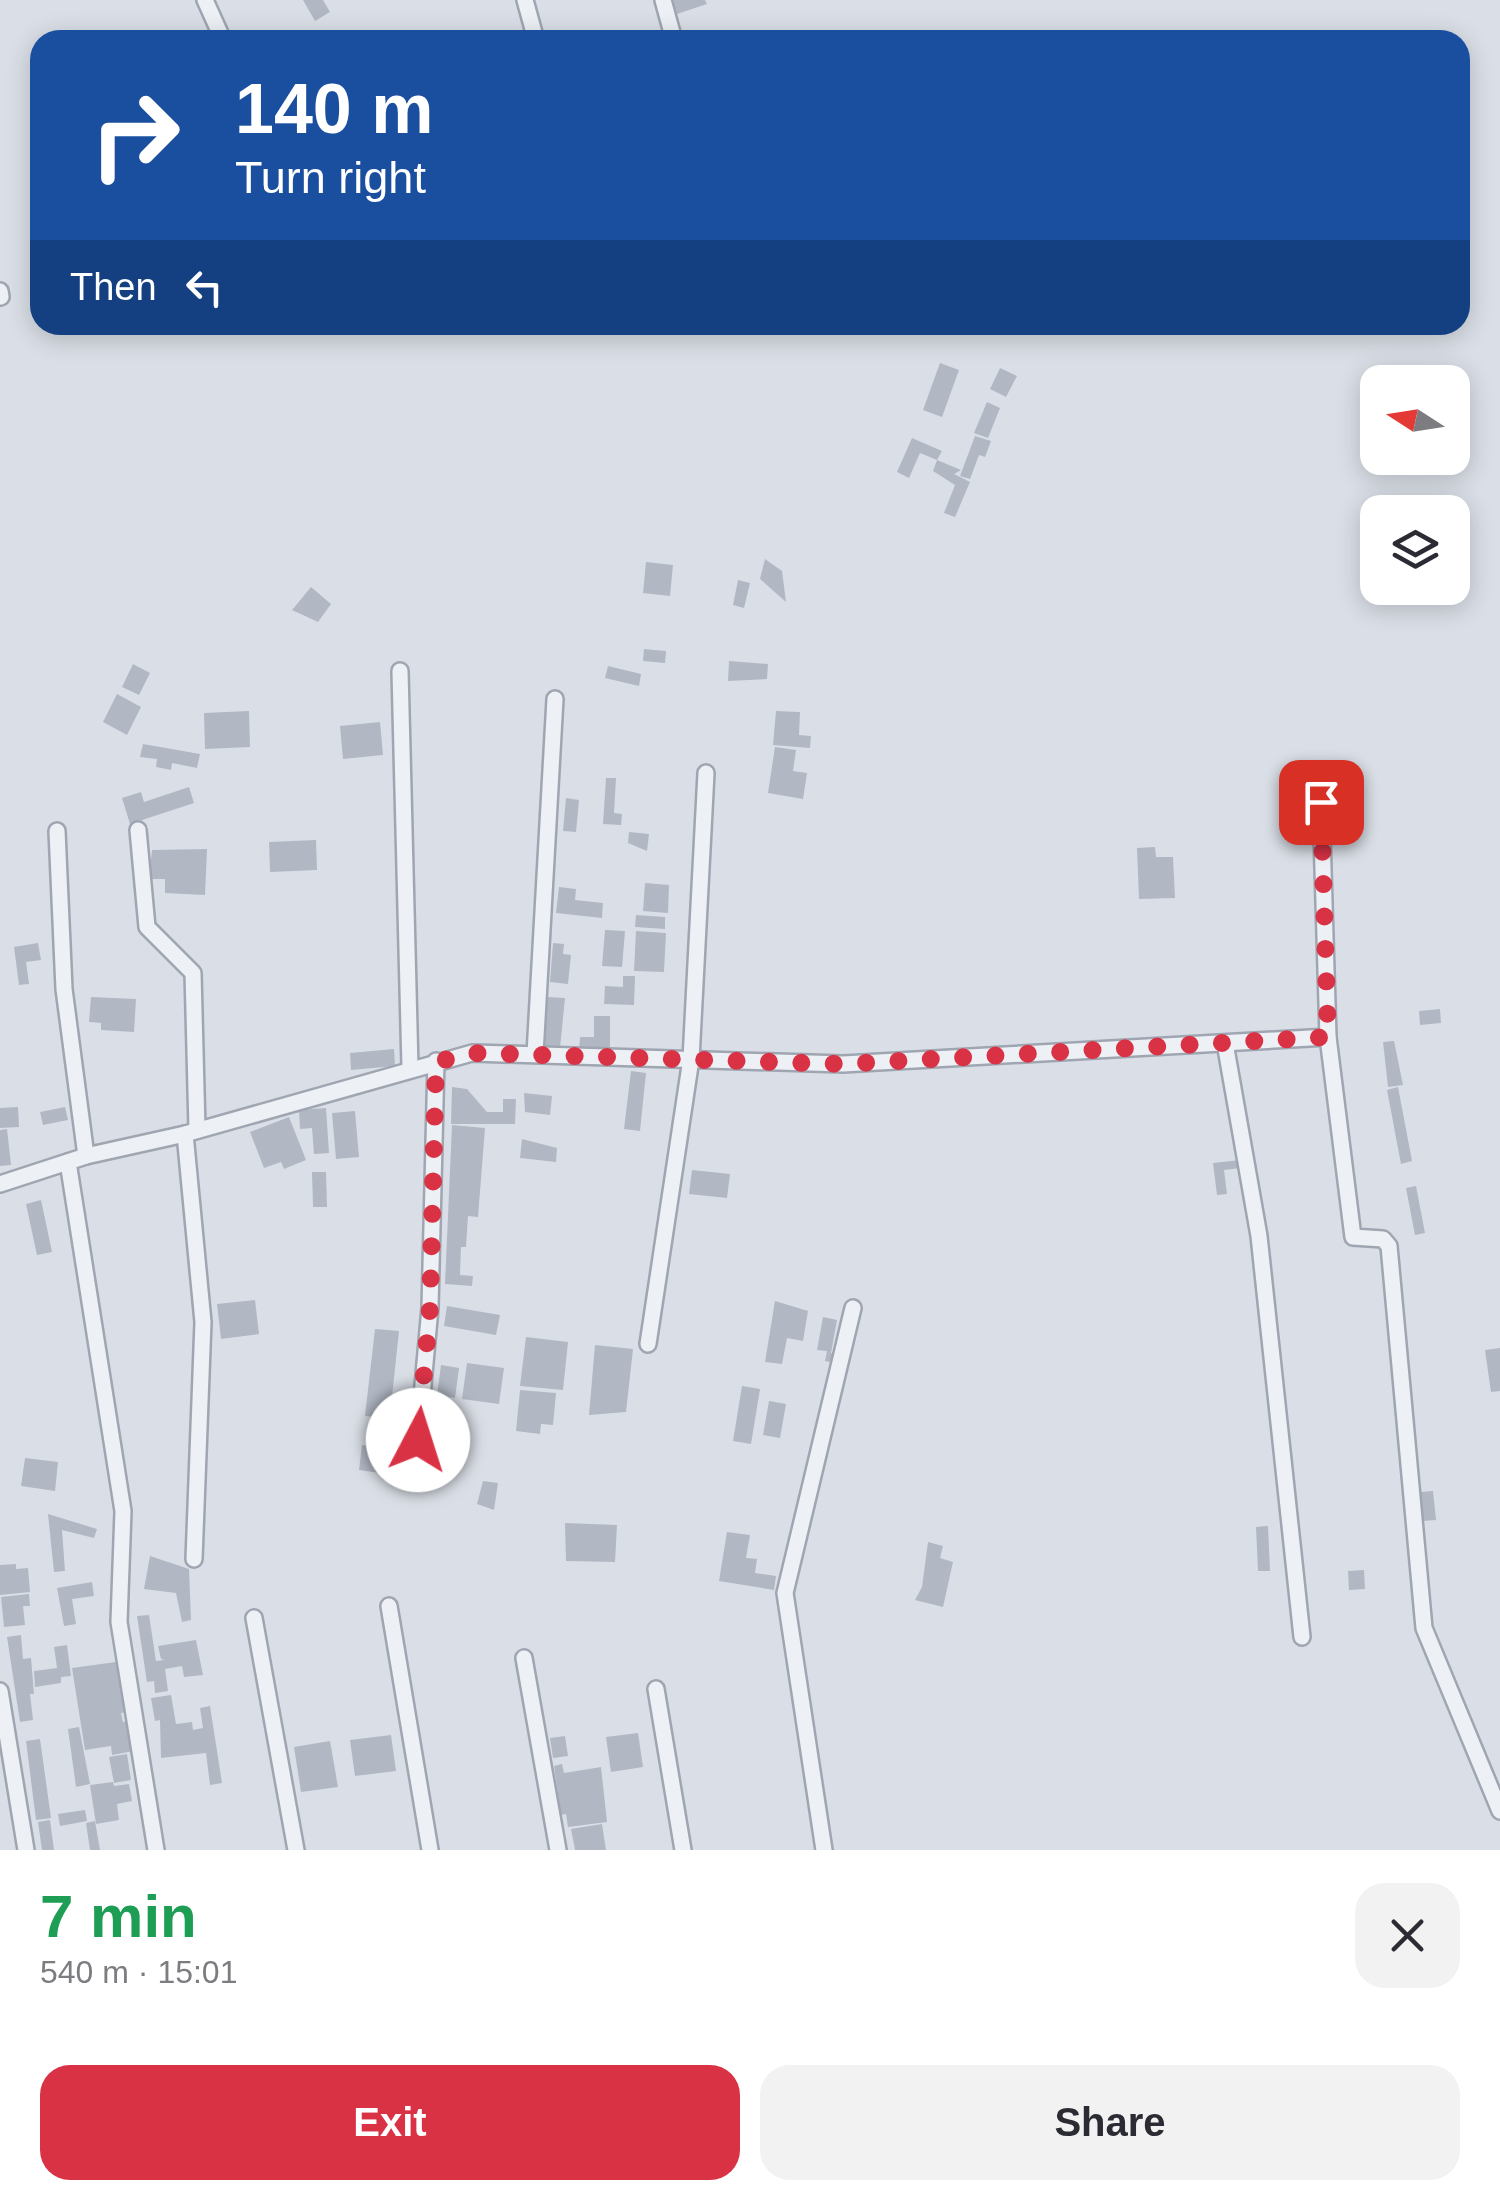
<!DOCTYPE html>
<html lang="en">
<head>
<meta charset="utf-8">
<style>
  :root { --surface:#fff; --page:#f2f2f3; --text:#2b2b33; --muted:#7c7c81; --accent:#da3245 }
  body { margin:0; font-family:Arial,sans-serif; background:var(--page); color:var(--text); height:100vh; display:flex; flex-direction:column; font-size:38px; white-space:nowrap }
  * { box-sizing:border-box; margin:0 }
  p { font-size:32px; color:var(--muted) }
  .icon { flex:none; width:55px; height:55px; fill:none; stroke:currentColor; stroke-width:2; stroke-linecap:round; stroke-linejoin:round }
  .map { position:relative; height:1850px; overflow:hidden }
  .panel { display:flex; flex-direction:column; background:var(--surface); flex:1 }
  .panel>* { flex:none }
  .top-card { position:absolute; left:30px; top:30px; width:1440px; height:305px; border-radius:30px; box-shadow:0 5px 25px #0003; background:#1a4fa0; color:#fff; overflow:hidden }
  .needle { width:65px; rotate:282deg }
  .controls { position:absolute; left:1360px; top:365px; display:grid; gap:20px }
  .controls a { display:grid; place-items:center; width:110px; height:110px; border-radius:20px; background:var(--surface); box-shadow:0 5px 25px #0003; font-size:50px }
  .pin { position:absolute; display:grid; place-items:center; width:85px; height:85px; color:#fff; margin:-42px; border-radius:20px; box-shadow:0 5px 15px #0006 }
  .me { position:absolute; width:110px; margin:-55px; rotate:5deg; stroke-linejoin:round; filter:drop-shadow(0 0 8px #0008) }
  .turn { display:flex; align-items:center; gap:35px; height:210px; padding:0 40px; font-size:45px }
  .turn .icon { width:130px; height:130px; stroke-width:2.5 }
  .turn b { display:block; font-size:70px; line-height:85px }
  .then { display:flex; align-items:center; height:95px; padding:0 40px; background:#0003; gap:20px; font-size:38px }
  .round { display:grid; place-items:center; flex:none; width:105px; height:105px; border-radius:30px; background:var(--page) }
  .overview { display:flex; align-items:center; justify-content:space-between; height:170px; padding:0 40px }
  h1 { font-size:60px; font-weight:700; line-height:75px; color:#1e9e55 }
  .cta { display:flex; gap:20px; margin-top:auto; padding:20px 40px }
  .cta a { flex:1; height:115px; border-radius:30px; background:var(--accent); color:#fff; font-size:40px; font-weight:700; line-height:115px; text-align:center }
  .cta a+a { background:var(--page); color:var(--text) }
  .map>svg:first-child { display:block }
  .building { fill:#b1b8c4 }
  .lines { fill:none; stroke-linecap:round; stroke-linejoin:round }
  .street-casing { stroke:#9fa6b1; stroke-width:20 }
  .street { stroke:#edf0f5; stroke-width:15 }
  .route { stroke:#da3245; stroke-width:18; stroke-dasharray:0 32.4 }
</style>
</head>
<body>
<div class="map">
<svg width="1500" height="1850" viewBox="0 0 1500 1850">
  <rect width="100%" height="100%" fill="#dadfe7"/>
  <g class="building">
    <polygon points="303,0 323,0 330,12 315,21"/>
    <polygon points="672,0 705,0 707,4 677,14"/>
    <polygon points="940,363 959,370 942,417 923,410"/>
    <polygon points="1000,368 1017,376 1006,397 990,389"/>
    <polygon points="987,402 1000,408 988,438 974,433"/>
    <polygon points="975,436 991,441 985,457 979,455 970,479 960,476"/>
    <polygon points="912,438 942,451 937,460 920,453 909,478 897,472"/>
    <polygon points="937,460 961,470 954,474 970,482 955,517 944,513 955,485 933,471"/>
    <polygon points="765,559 782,571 786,602 760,579"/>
    <polygon points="646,562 673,565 670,596 643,593"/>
    <polygon points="738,580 750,583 744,608 733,605"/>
    <polygon points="311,587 331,604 318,622 292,610"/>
    <polygon points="644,649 666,651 665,663 643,661"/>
    <polygon points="729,661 768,664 767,679 728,681"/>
    <polygon points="133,664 150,673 139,695 122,687"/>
    <polygon points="608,666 641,674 639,686 605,678"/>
    <polygon points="117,694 141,707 127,735 103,722"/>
    <polygon points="249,711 250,747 205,749 204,713"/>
    <polygon points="776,711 800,712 799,735 811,736 810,748 773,745"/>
    <polygon points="380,722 383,755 343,759 340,726"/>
    <polygon points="143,744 200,754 197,768 172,763 171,770 156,767 157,759 140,757"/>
    <polygon points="775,747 796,750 793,771 807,773 803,799 768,793"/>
    <polygon points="606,778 616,778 614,813 622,814 621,825 603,824"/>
    <polygon points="189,787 194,803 130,824 122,798 141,792 144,802"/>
    <polygon points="566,798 579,800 576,832 563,831"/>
    <polygon points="629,832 649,834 647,851 628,843"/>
    <polygon points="316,840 317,870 270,872 269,842"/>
    <polygon points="1155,847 1156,857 1173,857 1175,898 1139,899 1137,848"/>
    <polygon points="207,849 205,895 165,893 165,879 149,879 152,850"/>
    <polygon points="645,883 669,885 668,913 643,911"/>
    <polygon points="559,887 576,889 575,900 603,903 602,918 556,913"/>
    <polygon points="636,915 665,917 665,929 635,927"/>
    <polygon points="605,930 625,931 622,967 602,966"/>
    <polygon points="636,931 666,933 664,972 634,971"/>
    <polygon points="38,943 41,960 26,962 29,984 19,985 14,947"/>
    <polygon points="553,943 564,944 563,954 571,955 568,984 550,982"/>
    <polygon points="623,976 635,976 634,1005 604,1004 605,986 623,987"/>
    <polygon points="91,997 136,999 134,1032 101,1030 101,1023 89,1022"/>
    <polygon points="547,997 565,998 560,1048 543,1047"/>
    <polygon points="1440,1009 1441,1023 1420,1025 1419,1011"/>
    <polygon points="594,1016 610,1016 610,1051 579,1051 580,1037 594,1037"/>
    <polygon points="1394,1041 1403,1085 1388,1087 1383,1042"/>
    <polygon points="394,1049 395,1066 351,1070 350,1053"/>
    <polygon points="631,1071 646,1073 640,1131 624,1129"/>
    <polygon points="452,1087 467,1089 487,1112 503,1112 503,1099 516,1099 515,1124 451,1124"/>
    <polygon points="1398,1087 1412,1161 1401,1164 1387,1090"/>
    <polygon points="524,1093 552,1096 550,1115 525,1112"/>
    <polygon points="18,1107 19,1127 0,1128 0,1108"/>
    <polygon points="65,1107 68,1120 43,1125 40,1112"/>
    <polygon points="326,1108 329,1153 314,1154 312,1128 300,1129 299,1110"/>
    <polygon points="355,1111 359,1157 336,1159 332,1113"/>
    <polygon points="289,1117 306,1160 284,1169 281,1162 264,1168 250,1132"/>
    <polygon points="452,1125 485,1128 478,1217 468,1216 466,1247 461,1247 460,1275 473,1276 472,1286 445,1284"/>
    <polygon points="7,1129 11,1165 0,1166 0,1130"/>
    <polygon points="522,1139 557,1148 556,1162 520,1158"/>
    <polygon points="1240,1160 1241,1168 1224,1170 1227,1194 1217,1195 1213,1163"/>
    <polygon points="692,1170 730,1174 727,1198 689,1194"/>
    <polygon points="312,1172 326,1172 327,1207 313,1207"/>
    <polygon points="1416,1186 1425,1233 1415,1235 1406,1188"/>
    <polygon points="41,1200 52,1252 37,1255 26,1204"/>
    <polygon points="255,1300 259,1334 221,1339 217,1304"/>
    <polygon points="775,1301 808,1311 803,1341 787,1338 782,1364 765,1362"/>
    <polygon points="447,1306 500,1315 496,1335 444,1326"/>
    <polygon points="823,1317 837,1320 831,1353 836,1354 835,1363 825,1361 827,1351 817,1350"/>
    <polygon points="375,1329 399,1331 391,1406 419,1409 418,1421 365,1416"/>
    <polygon points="526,1337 568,1342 563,1390 520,1386"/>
    <polygon points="595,1345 633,1349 626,1412 589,1415"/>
    <polygon points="1500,1348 1500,1391 1491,1392 1485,1350"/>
    <polygon points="467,1363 504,1368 499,1404 462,1399"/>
    <polygon points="441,1365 459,1368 455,1398 437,1395"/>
    <polygon points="742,1386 760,1389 751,1444 733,1441"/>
    <polygon points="520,1390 556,1393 553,1425 541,1424 540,1434 516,1431"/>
    <polygon points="769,1401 786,1404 780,1438 763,1435"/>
    <polygon points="362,1445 382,1447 380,1473 359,1470"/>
    <polygon points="432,1449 443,1452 439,1479 428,1477"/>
    <polygon points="25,1458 58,1462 55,1491 21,1486"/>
    <polygon points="483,1481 498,1483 494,1510 477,1504"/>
    <polygon points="1433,1491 1436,1520 1423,1521 1420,1492"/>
    <polygon points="48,1514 97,1529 94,1538 62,1530 65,1571 54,1572"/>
    <polygon points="565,1523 617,1525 615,1562 566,1561"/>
    <polygon points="1268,1526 1270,1571 1258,1571 1256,1527"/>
    <polygon points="727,1532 750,1535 746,1558 757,1559 755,1573 776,1576 774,1590 719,1581"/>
    <polygon points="928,1542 943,1546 940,1558 953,1562 943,1607 915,1600 922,1587"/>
    <polygon points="150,1556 189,1569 191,1620 182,1622 176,1593 144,1589"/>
    <polygon points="16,1564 16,1569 28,1568 30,1592 0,1595 0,1565"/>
    <polygon points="1364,1570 1365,1589 1349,1590 1348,1571"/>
    <polygon points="92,1582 94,1596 72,1599 76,1624 64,1626 57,1588"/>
    <polygon points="29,1594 30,1606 23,1606 25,1625 4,1627 1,1597"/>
    <polygon points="149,1615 156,1661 165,1660 161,1659 158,1646 196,1640 203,1675 184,1677 182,1666 165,1669 168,1691 155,1693 154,1681 147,1682 137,1616"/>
    <polygon points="21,1635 23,1659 31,1658 34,1694 30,1694 33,1720 20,1722 7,1637"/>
    <polygon points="67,1645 71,1676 61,1677 61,1683 35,1687 34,1671 57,1668 54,1647"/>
    <polygon points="123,1661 127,1712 121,1713 123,1722 129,1721 134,1751 112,1755 111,1746 85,1750 72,1668"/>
    <polygon points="171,1695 176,1724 192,1722 193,1730 203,1728 200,1708 210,1706 222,1783 210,1785 206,1753 161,1758 160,1720 155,1721 151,1698"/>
    <polygon points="79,1727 90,1784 76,1787 68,1729"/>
    <polygon points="638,1733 643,1767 611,1772 606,1737"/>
    <polygon points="391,1735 396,1771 355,1776 350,1740"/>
    <polygon points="565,1736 568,1756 553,1758 550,1738"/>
    <polygon points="40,1739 51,1818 36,1820 26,1741"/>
    <polygon points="330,1741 338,1787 301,1792 294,1747"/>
    <polygon points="127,1754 131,1780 114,1783 109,1757"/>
    <polygon points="562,1764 564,1773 601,1767 607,1822 568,1827 566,1814 561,1815 554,1766"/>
    <polygon points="113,1782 114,1786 129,1784 132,1801 117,1804 119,1820 96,1824 90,1785"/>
    <polygon points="85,1810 87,1821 60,1826 58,1814"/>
    <polygon points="50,1820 54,1850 42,1850 38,1822"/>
    <polygon points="95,1821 100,1850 90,1850 86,1823"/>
    <polygon points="602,1824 606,1850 575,1850 571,1829"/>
  </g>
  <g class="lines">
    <defs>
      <g id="street">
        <polyline points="205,0 223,40"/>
        <polyline points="525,0 536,40"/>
        <polyline points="663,0 674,40"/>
        <polyline points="0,291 1,297"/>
        <polyline points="400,671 410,1068"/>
        <polyline points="1321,802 1328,1037 1353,1237 1383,1239 1389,1246 1424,1628 1500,1811"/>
        <polyline points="138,830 147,927 193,973 197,1129"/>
        <polyline points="57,831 64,989 86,1156"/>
        <polyline points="1225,1043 1259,1236 1302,1637"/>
        <polyline points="535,1054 555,699"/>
        <polyline points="185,1134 203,1322 194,1559"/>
        <polyline points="68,1162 123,1511 119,1622 156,1850"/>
        <polyline points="0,1184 86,1156 185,1134 472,1053 843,1064 1328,1037"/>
        <polyline points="648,1344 691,1059 706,773"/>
        <polyline points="415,1473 430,1308 436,1061"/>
        <polyline points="389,1606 430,1850"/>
        <polyline points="254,1618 296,1850"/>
        <polyline points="524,1658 558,1850"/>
        <polyline points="656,1689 683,1850"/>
        <polyline points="0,1691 26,1850"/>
        <polyline points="824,1850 785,1593 853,1308"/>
      </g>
    </defs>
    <use href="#street" class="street-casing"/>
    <use href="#street" class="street"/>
  </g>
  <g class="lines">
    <polyline class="route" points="418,1440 430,1308 436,1062 472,1053 843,1064 1328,1037 1321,802"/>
  </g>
</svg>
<div class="controls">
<a><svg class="needle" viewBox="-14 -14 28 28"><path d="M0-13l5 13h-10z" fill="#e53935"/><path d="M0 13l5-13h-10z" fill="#7c7c81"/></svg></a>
<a><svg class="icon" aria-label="layers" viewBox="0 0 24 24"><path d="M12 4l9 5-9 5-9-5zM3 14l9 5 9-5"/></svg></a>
</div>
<div class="pin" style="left:1321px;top:802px;background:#d93025"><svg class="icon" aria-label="arrive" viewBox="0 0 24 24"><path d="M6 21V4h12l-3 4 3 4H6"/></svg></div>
<svg class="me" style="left:418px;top:1440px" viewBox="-20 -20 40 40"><circle r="19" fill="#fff"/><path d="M0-13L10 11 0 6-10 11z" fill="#da3245"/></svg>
<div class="top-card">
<div class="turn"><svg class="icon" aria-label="right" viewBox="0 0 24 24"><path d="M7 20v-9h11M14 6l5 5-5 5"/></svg><div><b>140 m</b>Turn right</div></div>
<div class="then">Then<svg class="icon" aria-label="left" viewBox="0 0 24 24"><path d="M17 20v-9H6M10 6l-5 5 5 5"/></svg></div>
</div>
</div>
<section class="panel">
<div class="overview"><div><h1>7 min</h1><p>540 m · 15:01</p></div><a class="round"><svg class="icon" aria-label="close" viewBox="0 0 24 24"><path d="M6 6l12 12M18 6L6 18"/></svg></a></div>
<div class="cta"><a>Exit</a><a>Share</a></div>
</section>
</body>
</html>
